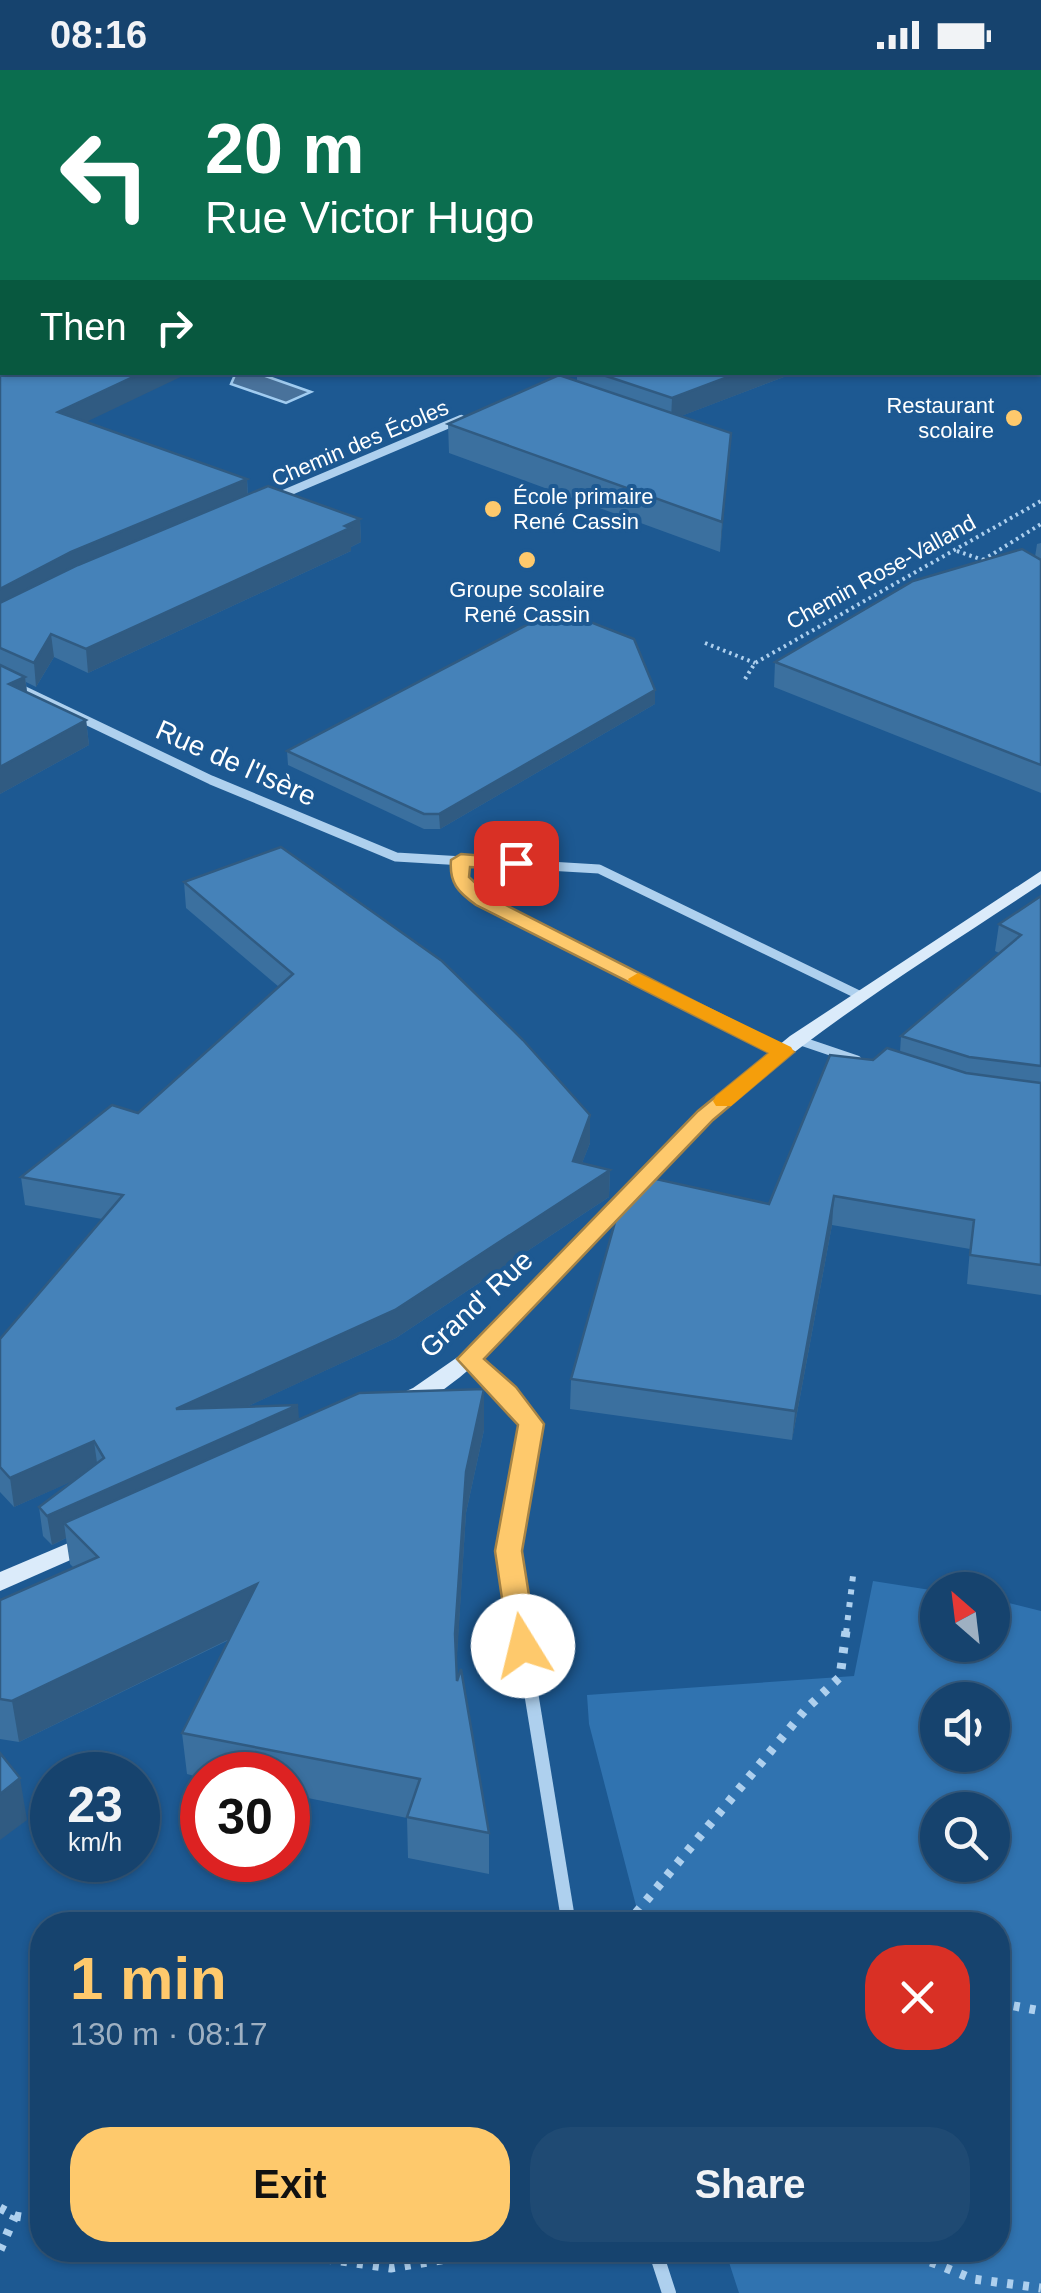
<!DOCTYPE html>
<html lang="en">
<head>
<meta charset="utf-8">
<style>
  :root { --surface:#16436e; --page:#1f4a73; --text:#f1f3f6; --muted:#9eb0c2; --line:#355c81; --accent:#fec96c }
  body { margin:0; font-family:Helvetica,sans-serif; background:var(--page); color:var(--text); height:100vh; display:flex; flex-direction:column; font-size:38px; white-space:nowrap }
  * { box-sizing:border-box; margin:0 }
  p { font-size:32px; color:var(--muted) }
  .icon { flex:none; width:55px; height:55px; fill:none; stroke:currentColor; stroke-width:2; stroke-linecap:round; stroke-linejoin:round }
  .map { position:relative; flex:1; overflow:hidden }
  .panel { position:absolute; left:30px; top:1842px; width:980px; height:350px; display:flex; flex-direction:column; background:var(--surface); border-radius:40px; box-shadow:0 2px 8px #0004,0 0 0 2px var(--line) }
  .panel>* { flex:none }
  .top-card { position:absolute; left:0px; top:0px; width:1042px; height:305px; box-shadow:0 2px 8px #0004,0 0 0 2px var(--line); background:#0b6e4f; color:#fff; overflow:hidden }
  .needle { width:65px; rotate:332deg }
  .buttons { position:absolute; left:920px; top:1502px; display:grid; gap:20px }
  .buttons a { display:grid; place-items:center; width:90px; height:90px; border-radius:50%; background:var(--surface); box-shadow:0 2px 8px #0004,0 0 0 2px var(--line); font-size:50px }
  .speed { position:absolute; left:30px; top:1682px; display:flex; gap:20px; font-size:50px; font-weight:700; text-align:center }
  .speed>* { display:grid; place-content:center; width:130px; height:130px; border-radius:50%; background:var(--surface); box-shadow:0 2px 8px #0004,0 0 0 2px var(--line); line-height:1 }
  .speed small { font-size:25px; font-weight:400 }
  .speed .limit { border:15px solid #d22; background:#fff; color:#111 }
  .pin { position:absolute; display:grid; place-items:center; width:85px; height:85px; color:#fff; margin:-42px; border-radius:20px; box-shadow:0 5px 15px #0006 }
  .me { position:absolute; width:110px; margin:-55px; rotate:351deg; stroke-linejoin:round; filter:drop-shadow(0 0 8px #0008) }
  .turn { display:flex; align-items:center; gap:35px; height:210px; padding:0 40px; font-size:45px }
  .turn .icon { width:130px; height:130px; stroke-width:2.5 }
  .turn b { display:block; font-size:70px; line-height:85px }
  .then { display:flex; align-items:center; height:95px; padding:0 40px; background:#0003; gap:20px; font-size:38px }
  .round { display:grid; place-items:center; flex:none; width:105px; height:105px; border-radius:40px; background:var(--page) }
  .head { display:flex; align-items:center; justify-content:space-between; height:170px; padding:0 40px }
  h1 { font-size:60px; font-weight:600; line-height:75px; color:var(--accent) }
  .primary-button { display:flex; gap:20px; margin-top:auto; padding:20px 40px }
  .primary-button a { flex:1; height:115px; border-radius:40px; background:var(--accent); color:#111; font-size:40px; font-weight:600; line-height:115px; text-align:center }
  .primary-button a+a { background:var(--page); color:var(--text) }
  .status { display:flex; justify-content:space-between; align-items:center; height:70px; padding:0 50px; background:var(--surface); direction:ltr }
  .status svg { height:28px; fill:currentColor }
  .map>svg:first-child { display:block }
  .green { fill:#3073b0; fill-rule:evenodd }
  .water { fill:#49729b; stroke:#a1ccf0; stroke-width:2.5 }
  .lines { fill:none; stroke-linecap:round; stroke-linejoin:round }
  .path-far2 { stroke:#aed0ee; stroke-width:4; stroke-dasharray:2.5 4; stroke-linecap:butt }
  .path-far1 { stroke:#aed0ee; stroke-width:6; stroke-dasharray:5 8; stroke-linecap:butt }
  .path { stroke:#aed0ee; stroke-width:9; stroke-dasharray:6 10; stroke-linecap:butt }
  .lane { stroke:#aed0ee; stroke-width:5 }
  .street-far3 { stroke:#aed0ee; stroke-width:8 }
  .street-far2 { stroke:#aed0ee; stroke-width:9 }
  .street-far1 { stroke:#aed0ee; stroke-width:11 }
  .street { stroke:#aed0ee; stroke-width:14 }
  .secondary { fill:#dbebfa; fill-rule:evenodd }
  .wall { fill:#3b709f }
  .shaded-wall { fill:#305b82 }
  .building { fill:#4582b9; stroke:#305b82; stroke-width:2.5 }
  .route { fill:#fec96c; stroke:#a58346; stroke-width:2.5 }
  .slow { fill:#f59e0b }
  .poi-dot { fill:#fec96c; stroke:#1d5992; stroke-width:4 }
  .labels { text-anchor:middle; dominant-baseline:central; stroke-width:8; stroke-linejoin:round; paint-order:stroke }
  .far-poi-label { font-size:22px; fill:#fff; stroke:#1d5992; text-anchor:end }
  .far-street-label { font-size:22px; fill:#fff; stroke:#1d5992 }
  .street-label { font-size:28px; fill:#fff; stroke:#1d5992 }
</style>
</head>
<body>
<div class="status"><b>08:16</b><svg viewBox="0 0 49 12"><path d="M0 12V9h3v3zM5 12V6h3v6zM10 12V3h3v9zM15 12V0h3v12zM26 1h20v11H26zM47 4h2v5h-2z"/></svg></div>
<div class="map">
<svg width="1041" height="2223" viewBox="0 0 1041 2223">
  <rect width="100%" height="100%" fill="#1d5992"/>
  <path class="green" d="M 873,1511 L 937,1521 L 938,1575 L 992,1575 L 993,1529 L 1041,1541 L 1041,2223 L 739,2223 L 725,2180 L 998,2180 L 998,1855 L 641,1855 L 589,1654 L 587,1625 L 854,1606 ZM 938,1630 L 992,1630 L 992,1685 L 938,1685 ZM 938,1740 L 992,1740 L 992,1795 L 938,1795 Z"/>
  <polygon class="water" points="257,303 311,322 286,333 231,314 235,305"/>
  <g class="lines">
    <g class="path-far2">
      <polyline points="872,0 878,2"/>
      <polyline points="957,481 983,490 974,495"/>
      <polyline points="983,490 1041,454"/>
      <polyline points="705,573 755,593"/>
      <polyline points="745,609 755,593 1041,431"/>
    </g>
    <polyline class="path-far1" points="846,1563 853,1506"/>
    <g class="path">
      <polyline points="626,1855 805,1640 840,1607 846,1561"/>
      <polyline points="998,1933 1041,1941"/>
      <polyline points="0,2138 15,2146 0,2180"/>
      <polyline points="15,2146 42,2150"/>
      <polyline points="262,2180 391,2198 503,2180"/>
      <polyline points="901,2180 973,2209 1041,2218"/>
    </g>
    <polyline class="lane" points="556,309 572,302"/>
    <g class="street-far3">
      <polyline points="274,428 461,349"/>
      <polyline points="0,609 5,611"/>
    </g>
    <g class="street-far2">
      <polyline points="0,609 211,710 396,787 599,799 861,926"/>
      <polyline points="461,790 465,814 483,831 783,981"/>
      <polyline points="798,970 857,990"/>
    </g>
    <polyline class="street-far1" points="470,1289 507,1323 531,1354 508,1481 521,1563"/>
    <g class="street">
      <polyline points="521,1561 569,1855"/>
      <polyline points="655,2180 669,2223"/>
    </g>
    <g class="secondary">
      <path d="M 1041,801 L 1041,814 C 930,888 814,958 715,1048 C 659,1098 609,1157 557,1211 C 529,1241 435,1349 393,1337 L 390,1332 L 393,1327 L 413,1318 L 462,1284 L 699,1041 L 790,966 Z"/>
      <polygon points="92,1463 100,1465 104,1471 100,1477 0,1521 0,1502"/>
    </g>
  </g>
  <g class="wall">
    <polygon points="0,0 2,2 86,352 247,409 248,425 360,449 361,472 351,477 351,481 88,603 54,587 36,617 26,612 27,623 86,650 89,675 0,724"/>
    <polygon points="577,302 797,302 681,346 731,363 720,482 449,383 448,354 577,311"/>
    <polygon points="1041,473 1041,723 774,617 775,592 1035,487 1037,474"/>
    <polygon points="655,620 655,634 440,759 424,759 288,695 287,681"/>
    <polygon points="184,812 590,1045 590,1073 582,1093 610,1100 609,1127 396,1268 246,1337 299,1349 484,1319 484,1360 466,1443 456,1598 457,1611 489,1763 489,1804 408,1788 407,1748 288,1724 288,1705 202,1705 202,1708 187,1704 182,1663 229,1570 19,1672 0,1669 0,1530 74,1498 70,1494 66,1468 52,1475 43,1466 39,1437 74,1410 14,1437 0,1422 0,1269 102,1149 25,1135 21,1107 138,1043 279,917 186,838"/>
    <polygon points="1041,826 1041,1225 967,1214 970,1179 832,1155 792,1370 570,1339 571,1309 769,1134 873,990 900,982 901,966 999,883 995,881 999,854"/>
  </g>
  <g class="shaded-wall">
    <polygon points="144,302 191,302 61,364 58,342"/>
    <polygon points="741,302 797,302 671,350 672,328"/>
    <polygon points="731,363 729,392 720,482 722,452"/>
    <polygon points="247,409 248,432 0,544 0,519 71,482"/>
    <polygon points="360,449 361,472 351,477 351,481 88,603 86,579"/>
    <polygon points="51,564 54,587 36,617 34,593"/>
    <polygon points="25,607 28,631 9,614"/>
    <polygon points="655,620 655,634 440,759 439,744"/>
    <polygon points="86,650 89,675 0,724 0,697"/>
    <polygon points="590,1045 590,1073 572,1119 573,1091"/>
    <polygon points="610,1100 609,1127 396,1268 179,1368 176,1339"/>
    <polygon points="834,1126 832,1155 792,1370 795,1341"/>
    <polygon points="484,1319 484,1360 466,1443 456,1605 455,1564 466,1402"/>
    <polygon points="298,1335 300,1364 64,1453 66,1468 52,1475 47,1446"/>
    <polygon points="94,1371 98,1400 14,1437 10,1408"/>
    <polygon points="257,1514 260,1554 19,1672 12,1631"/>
    <polygon points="20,1708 27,1750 0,1770 0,1724"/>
  </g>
  <g class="building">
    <polygon points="0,0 782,0 788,2 2,2 2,302 144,302 58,342 247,409 71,482 0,519"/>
    <polygon points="594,302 741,302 672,328"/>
    <polygon points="559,305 731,363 722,452 448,354"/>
    <polygon points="268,416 360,449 345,456 350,458 86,579 51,564 34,593 0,578 0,533 78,495"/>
    <polygon points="1022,479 1041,490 1041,695 775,592 913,511"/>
    <polygon points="557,539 634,569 655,620 439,744 424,744 287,681"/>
    <polygon points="0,595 25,607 9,614 86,650 0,697"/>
    <polygon points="281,777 442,891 523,970 590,1045 573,1091 610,1100 395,1240 176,1339 298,1335 47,1446 39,1437 104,1388 94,1371 10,1408 0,1397 0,1269 123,1125 21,1107 112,1035 138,1043 293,904 184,812"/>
    <polygon points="1041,826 1041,996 969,987 901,966 1021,865 999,854"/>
    <polygon points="887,978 966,1003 1041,1013 1041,1195 970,1185 974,1150 834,1126 795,1341 571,1309 624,1120 638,1105 769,1134 830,985 873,990"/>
    <polygon points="484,1319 466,1402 455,1564 457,1611 461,1599 489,1763 407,1747 420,1709 182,1663 257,1514 12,1631 0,1629 0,1530 98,1487 64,1453 359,1323"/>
    <polygon points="0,1683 20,1708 0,1724"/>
  </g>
  <path class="route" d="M 461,784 L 523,789 L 523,797 L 516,799 L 470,797 L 469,807 L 490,827 L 794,982 L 713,1050 L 484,1289 L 516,1317 L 544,1354 L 522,1481 L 537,1576 L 533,1584 L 523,1587 L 514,1584 L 509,1576 L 495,1481 L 518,1355 L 457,1289 L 698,1041 L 769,983 L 476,835 C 458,822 449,813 451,790 Z"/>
  <polygon class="slow" points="638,903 791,977 794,982 731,1036 716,1036 713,1031 716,1026 769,983 631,913 628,909"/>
  <g class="poi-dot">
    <circle cx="1014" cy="348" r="10"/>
    <circle cx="493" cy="439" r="10"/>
    <circle cx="527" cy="490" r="10"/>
  </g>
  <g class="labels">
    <g class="far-poi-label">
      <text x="994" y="335">Restaurant<tspan x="994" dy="25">scolaire</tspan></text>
      <text x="513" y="426" text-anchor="start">École primaire<tspan x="513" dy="25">René Cassin</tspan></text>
      <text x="527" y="519" text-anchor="middle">Groupe scolaire<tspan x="527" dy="25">René Cassin</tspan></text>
    </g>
    <g class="far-street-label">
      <text transform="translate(360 373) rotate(-23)">Chemin des Écoles</text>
      <text transform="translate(881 502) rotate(-29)">Chemin Rose-Valland</text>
    </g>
    <g class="street-label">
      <text transform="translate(236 693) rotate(24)">Rue de l'Isère</text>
      <text transform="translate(476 1234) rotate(-43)">Grand' Rue</text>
    </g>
  </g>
</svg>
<div class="buttons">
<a><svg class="needle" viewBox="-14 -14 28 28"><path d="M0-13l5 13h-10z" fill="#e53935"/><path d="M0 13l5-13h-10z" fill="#9eb0c2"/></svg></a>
<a><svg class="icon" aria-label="sound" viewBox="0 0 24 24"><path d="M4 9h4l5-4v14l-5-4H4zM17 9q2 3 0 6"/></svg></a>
<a><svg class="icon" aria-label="search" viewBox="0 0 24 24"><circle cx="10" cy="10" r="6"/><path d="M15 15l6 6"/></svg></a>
</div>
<div class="speed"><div>23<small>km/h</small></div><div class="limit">30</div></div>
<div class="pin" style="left:516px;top:793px;background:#d93025"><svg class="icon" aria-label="arrive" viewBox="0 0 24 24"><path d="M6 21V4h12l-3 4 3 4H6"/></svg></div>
<svg class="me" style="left:523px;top:1576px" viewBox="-20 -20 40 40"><circle r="19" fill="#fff"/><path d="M0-13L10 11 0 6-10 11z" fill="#fec96c"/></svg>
<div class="top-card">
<div class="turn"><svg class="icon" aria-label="left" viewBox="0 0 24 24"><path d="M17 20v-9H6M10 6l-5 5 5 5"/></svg><div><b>20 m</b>Rue Victor Hugo</div></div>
<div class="then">Then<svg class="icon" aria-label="right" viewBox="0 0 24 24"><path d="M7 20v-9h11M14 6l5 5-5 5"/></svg></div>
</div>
<section class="panel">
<div class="head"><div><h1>1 min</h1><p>130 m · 08:17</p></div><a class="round" style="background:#d93025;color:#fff"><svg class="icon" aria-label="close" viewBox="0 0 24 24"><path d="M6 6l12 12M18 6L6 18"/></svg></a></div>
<div class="primary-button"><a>Exit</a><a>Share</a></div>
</section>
</div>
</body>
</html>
